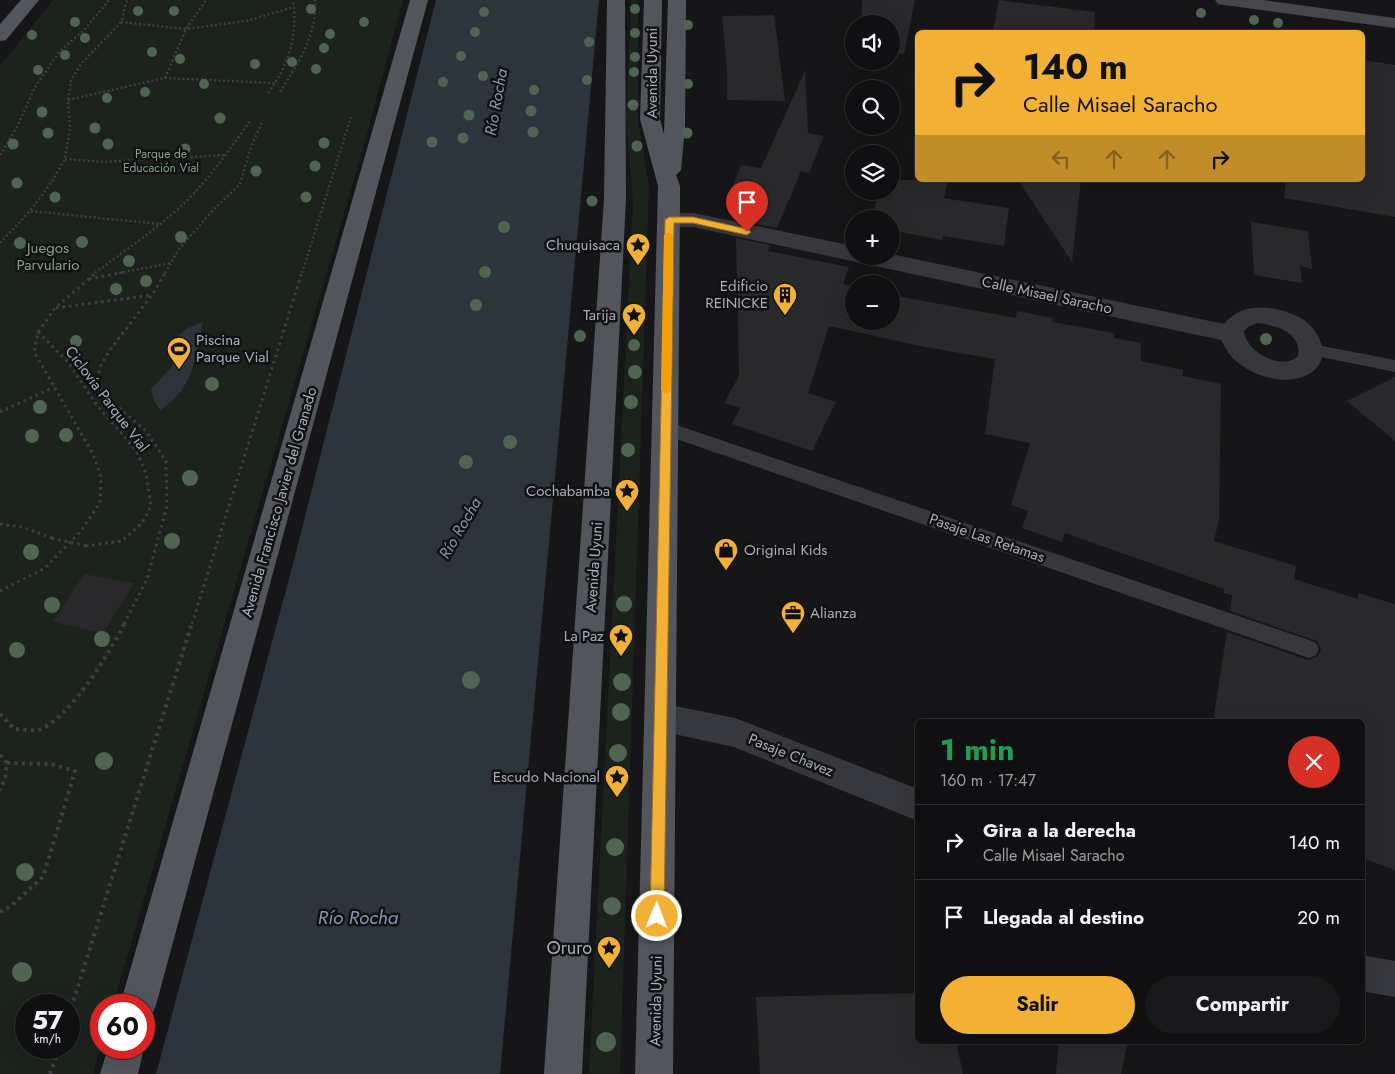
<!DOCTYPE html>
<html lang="es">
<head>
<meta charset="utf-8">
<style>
  :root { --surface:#101012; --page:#19191b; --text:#f1f3f6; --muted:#9c9d9f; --line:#303032; --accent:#f2b134 }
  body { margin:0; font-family:Jost,sans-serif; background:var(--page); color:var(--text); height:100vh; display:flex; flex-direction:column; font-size:19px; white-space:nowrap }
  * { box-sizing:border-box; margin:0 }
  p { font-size:16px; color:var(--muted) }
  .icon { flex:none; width:28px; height:28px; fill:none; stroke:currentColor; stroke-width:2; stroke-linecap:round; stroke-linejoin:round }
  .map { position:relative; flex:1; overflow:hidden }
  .drawer { position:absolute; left:915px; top:719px; width:450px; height:325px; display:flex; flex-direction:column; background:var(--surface); border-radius:8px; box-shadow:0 5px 20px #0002,0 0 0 1px var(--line) }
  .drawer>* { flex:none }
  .top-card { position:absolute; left:915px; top:30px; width:450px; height:152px; border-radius:8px; box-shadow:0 5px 20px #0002,0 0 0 1px var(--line); background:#f2b134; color:#111; overflow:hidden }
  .tools { position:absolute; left:845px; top:15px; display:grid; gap:10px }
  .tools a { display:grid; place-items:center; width:55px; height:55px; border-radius:50%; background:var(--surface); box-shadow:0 5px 20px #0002,0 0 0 1px var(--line); font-size:25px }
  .speed { position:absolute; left:15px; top:994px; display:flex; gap:10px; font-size:25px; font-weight:700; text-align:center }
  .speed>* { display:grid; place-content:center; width:65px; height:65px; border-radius:50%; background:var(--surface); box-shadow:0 5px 20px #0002,0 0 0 1px var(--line); line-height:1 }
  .speed small { font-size:12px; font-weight:400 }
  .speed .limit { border:8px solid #d22; background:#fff; color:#111 }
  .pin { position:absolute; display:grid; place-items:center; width:42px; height:42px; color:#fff; margin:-51px -21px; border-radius:50% 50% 50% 0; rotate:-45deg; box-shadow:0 0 5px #0007 }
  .pin .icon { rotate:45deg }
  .me { position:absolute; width:55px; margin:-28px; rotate:1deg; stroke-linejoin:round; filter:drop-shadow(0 0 4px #0008) }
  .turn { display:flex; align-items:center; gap:18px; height:105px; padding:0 25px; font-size:22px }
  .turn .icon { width:65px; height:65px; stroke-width:2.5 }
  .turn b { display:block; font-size:35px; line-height:42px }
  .lanes { display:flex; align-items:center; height:48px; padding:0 25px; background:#0003; justify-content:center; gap:25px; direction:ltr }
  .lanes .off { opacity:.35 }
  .round { display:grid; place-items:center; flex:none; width:52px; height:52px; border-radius:26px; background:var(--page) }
  .overview { display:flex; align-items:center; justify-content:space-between; height:85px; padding:0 25px }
  h1 { font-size:30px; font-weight:700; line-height:38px; color:#1e9e55 }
  .button { display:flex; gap:10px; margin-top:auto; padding:10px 25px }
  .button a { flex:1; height:58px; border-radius:30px; background:var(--accent); color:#111; font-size:20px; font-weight:700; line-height:58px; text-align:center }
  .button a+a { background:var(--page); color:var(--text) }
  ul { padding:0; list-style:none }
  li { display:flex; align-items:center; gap:15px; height:75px; padding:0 25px; border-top:1px solid var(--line) }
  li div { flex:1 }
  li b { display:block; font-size:19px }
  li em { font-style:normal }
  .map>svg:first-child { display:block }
  .green { fill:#1c231d; fill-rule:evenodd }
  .water { fill:#2c353c }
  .building { fill:#29292c }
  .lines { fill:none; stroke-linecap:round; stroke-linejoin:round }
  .path-far2 { stroke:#3d3f44; stroke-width:2.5; stroke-dasharray:2 2.5; stroke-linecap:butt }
  .path-far1 { stroke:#3d3f44; stroke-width:3; stroke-dasharray:2.5 4; stroke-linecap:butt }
  .path { stroke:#3d3f44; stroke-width:4; stroke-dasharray:3 4.5; stroke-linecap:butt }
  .service { fill:#37383d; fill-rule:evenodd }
  .minor { fill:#37383d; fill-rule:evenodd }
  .secondary { fill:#45474d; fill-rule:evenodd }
  .primary { fill:#53555c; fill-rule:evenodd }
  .path-bridge { stroke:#3d3f44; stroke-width:3; stroke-dasharray:2.5 4; stroke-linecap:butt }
  .tree { fill:#506452 }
  .route { fill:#f2b134; stroke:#9d7322 }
  .slow { fill:#f59e0b }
  .labels { text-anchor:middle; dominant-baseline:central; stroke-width:5; stroke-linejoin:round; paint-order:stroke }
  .far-park-label { font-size:12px; fill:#7fa381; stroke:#111113 }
  .street-label { font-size:15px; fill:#a8adb8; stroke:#111113 }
  .poi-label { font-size:15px; fill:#a8adb8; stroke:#111113; text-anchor:end }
  .park-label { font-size:15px; fill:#7fa381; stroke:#111113 }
  .water-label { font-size:16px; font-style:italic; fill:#7f9bb3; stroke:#111113 }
  .near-poi-label { font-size:18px; fill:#a8adb8; stroke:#111113; text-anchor:end }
  .near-water-label { font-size:19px; font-style:italic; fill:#7f9bb3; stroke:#111113 }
</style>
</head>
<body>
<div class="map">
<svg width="1395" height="1074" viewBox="0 0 1395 1074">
  <rect width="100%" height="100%" fill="#161618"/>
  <g class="green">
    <path d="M 53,0 L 403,0 L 363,148 L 113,1005 L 101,1005 L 101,1046 L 93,1074 L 0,1074 L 0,66 ZM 26,1005 L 69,1005 L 69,1048 L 26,1048 Z"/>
    <polygon points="631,0 638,0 638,120 649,186 620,1074 589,1074 633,204 626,120"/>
  </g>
  <g class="water">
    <polygon points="436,0 599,0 500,1074 156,1074 293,564"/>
    <path d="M 203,322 C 195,358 194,389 160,410 L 154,400 L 151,389 C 158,380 169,372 175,362 C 190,341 161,337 203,322 Z"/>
  </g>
  <g class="building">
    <polygon points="862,0 915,0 904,54 891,53 891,24 858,24 862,13"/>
    <polygon points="999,0 1095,12 1094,32 993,32"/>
    <polygon points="774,15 785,101 727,100 727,69 722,16"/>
    <polygon points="1362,60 1395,65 1395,217 1284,198 1286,180 1362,180"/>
    <polygon points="805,71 808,133 824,136 809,173 801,171 777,228 736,220 736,207 725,205 741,165 761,168"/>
    <polygon points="891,180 948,180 944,198 1009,208 1004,246 943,236 942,240 891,230 891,219 871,219 879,191 891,191"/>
    <polygon points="1018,180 1081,180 1072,262"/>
    <polygon points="1251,222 1308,231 1312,269 1300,266 1302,283 1254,275"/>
    <polygon points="736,238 770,245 768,251 849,267 843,284 854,287 854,321 891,321 891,295 1016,318 1017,311 1053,318 1052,322 1114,333 1114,338 1141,343 1141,361 1183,370 1183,376 1221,384 1219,519 1214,541 1296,566 1294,579 1358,599 1358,593 1395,604 1395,870 1362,858 1362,721 1213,721 1227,632 1308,660 1317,657 1321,650 1317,641 1230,611 1232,595 1224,593 1224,589 1065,533 1062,542 1022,528 1028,511 1011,505 1030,443 985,434 995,359 925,347 829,326 808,393 836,402 812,451 732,424 740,408 724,403 739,376"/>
    <polygon points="1395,377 1395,441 1347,401"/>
    <polygon points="84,574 134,583 103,633 53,622"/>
    <polygon points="918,993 918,1041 956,1041 963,1074 760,1074 756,997"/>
    <polygon points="1059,1041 1128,1041 1121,1074 1056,1074"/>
  </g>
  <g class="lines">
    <g class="path-far2">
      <polyline points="121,22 186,29 246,21 294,7"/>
      <polyline points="165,78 186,29 206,0"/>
      <path d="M 280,92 C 298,63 317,36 315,0"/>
      <path d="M 268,93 C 289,65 298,35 293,0"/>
      <polyline points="68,100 165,78 276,83"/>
      <polyline points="0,155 18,125 35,87 59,52 85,29 109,0"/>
      <polyline points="65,159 103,162 226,155"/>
      <polyline points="31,211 159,224"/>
      <polyline points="0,243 30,211 53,180 65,159 70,128 68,100 71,80 82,63 121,22 127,0"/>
      <path d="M 95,273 C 129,247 167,223 196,191 C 216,169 233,145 250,121"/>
      <polyline points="119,273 171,263"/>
      <polyline points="165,273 179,249 215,208 240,184 251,147 263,120"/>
      <polyline points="302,273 351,117"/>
    </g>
    <g class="path-far1">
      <polyline points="89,279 125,272"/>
      <polyline points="56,308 152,295"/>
      <polyline points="38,332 68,362 98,407 136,450 146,473 151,506 142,523 122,541 86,546"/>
      <polyline points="0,412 54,387"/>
      <polyline points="0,524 22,527 52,538"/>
      <polyline points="0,591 45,568 80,532 100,503 101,477 93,454 34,352 38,332 55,308 97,272"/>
      <polyline points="124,624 147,579 167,506 166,461 146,431 103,394 98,379 100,367 109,351 152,295 166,272"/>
      <polyline points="192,624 302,272"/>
    </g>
    <g class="path">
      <path d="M 0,714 L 14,729 C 22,729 34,732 41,729 C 72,715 110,652 125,623"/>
      <polyline points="0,755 7,763 5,779 0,790"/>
      <polyline points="0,912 10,907 43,877 75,771 51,764 7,763"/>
      <polyline points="69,1015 192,623"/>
      <polyline points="50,1074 59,1048"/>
    </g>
    <g class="service">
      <polygon points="1312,344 1395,360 1395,372 1306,354 1304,350 1306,346"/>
      <polygon points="665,421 1309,640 1316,643 1319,649 1316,655 1309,658 659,433 656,428 659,423"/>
    </g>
    <g class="minor">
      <path d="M 669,213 L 693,213 L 854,246 L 854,256 L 891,256 L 891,254 L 1224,324 C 1237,308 1256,305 1276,309 C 1284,311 1293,314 1301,318 C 1319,329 1333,356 1312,372 C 1291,387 1258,378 1240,364 C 1231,358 1226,349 1221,340 L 693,227 L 669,227 L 661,225 L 658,220 L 661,215 ZM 1257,323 C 1275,325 1302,332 1298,356 C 1282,372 1245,351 1244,331 L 1248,327 Z"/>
      <polygon points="660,703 735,718 918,789 918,821 734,747 660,731 649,727 645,717 649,707"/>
      <polygon points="1362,955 1395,961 1395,997 1362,991"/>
    </g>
    <polygon class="secondary" points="1215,0 1263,0 1395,18 1395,28 1224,5 1218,4"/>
    <g class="primary">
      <polygon points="21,0 39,0 6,40 0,41 0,24"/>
      <polygon points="410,0 428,0 156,1005 151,1018 144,1021 144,1005 120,1005"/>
      <polygon points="607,0 625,0 626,199 582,1074 544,1074 604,199"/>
      <polygon points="644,0 662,0 660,119 664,134 668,0 686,0 685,128 681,170 676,175 680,186 680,198 673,1074 635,1074 658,186 640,119"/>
      <polygon points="144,1046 144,1048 138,1074 100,1074 108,1048"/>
    </g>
    <polyline class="path-bridge" points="52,538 86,546"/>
  </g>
  <g class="tree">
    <circle cx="311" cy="9" r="5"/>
    <circle cx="635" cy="9" r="5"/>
    <circle cx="138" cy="11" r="5"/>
    <circle cx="174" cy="11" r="5"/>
    <circle cx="484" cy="12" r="5"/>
    <circle cx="1201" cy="13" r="5"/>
    <circle cx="1254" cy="20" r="5"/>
    <circle cx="75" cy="22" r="5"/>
    <circle cx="364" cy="22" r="5"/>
    <circle cx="1278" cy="23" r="5"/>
    <circle cx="688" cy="25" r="5"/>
    <circle cx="475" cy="32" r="5"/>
    <circle cx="635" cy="33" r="5"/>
    <circle cx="330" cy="34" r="5"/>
    <circle cx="32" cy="35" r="5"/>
    <circle cx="85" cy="38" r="5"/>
    <circle cx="589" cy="42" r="5"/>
    <circle cx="324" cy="48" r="5"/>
    <circle cx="152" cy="52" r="5"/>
    <circle cx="65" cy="55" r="5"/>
    <circle cx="461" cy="56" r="5"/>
    <circle cx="635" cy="57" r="5"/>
    <circle cx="180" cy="59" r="5"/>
    <circle cx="292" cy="62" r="5"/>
    <circle cx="255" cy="64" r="5"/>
    <circle cx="316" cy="69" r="5"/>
    <circle cx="38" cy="70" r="5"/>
    <circle cx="634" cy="72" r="5"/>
    <circle cx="483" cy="76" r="5"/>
    <circle cx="587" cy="80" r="5"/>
    <circle cx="443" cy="82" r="5"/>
    <circle cx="204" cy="84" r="5"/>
    <circle cx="688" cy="84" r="5"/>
    <circle cx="534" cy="90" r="5"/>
    <circle cx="145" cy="92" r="5"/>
    <circle cx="107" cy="98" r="5"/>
    <circle cx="633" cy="105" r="5.5"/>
    <circle cx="531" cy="111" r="5.5"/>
    <circle cx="42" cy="112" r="5.5"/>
    <circle cx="469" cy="115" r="5.5"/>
    <circle cx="220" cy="118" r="5.5"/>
    <circle cx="95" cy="128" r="5.5"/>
    <circle cx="533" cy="132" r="5.5"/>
    <circle cx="48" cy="133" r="5.5"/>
    <circle cx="687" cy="133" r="5.5"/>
    <circle cx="463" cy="138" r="5.5"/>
    <circle cx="432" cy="142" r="5.5"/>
    <circle cx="324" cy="143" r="5.5"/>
    <circle cx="13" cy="144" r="5.5"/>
    <circle cx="108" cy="144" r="5.5"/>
    <circle cx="637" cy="146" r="5.5"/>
    <circle cx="185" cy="149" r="5.5"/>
    <circle cx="315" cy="166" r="5.5"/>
    <circle cx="256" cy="171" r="5.5"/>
    <circle cx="17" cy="183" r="5.5"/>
    <circle cx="55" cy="197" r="5.5"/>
    <circle cx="306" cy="197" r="5.5"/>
    <circle cx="592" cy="201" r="5.5"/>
    <circle cx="504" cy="227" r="6"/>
    <circle cx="181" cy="237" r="6"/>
    <circle cx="82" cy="242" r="6"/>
    <circle cx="20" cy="243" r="6"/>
    <circle cx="129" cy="261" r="6"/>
    <circle cx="485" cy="272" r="6"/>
    <circle cx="146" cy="281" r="6"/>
    <circle cx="116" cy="289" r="6"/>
    <circle cx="476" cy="305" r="6"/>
    <circle cx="580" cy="336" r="6"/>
    <circle cx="1266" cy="339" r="6"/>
    <circle cx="76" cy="341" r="6"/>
    <circle cx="634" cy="345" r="6"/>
    <circle cx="635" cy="372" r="7"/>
    <circle cx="212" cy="384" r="7"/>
    <circle cx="631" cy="402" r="7"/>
    <circle cx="40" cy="407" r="7"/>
    <circle cx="66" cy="435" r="7"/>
    <circle cx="32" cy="436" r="7"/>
    <circle cx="510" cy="442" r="7"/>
    <circle cx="628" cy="450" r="7"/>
    <circle cx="466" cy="462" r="7"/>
    <circle cx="190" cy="478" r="8"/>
    <circle cx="172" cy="541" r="8"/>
    <circle cx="31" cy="552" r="8"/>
    <circle cx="624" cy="604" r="8"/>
    <circle cx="52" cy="605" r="8"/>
    <circle cx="102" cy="639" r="8"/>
    <circle cx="17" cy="650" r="8"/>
    <circle cx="471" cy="680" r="9"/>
    <circle cx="622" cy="682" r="9"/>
    <circle cx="621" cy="712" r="9"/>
    <circle cx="618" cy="753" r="9"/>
    <circle cx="104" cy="761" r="9"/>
    <circle cx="615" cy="847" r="9"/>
    <circle cx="25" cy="872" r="9"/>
    <circle cx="612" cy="906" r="9"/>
    <circle cx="22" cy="972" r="10"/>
    <circle cx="606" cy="1042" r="10"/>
  </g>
  <polygon class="route" points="669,217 693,217 747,229 751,232 747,235 693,223 674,223 664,916 662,921 657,923 652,921 650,916 665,220"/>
  <polygon class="slow" points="669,232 673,235 671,390 666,394 661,390 664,235"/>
  <defs>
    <symbol id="sight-pin" viewBox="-11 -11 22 30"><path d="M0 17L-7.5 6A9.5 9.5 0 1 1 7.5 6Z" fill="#f2b134" stroke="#111113"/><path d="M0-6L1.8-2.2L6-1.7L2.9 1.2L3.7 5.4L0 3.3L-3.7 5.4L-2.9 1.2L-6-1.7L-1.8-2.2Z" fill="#111"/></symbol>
    <symbol id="building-pin" viewBox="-11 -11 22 30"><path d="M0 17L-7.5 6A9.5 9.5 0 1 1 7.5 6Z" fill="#f2b134" stroke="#111113"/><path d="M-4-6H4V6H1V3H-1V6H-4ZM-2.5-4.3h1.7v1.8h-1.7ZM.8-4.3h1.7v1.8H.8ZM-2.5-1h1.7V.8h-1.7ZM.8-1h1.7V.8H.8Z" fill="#111"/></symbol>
    <symbol id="stadium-pin" viewBox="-11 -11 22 30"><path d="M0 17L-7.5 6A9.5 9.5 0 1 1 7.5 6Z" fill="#f2b134" stroke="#111113"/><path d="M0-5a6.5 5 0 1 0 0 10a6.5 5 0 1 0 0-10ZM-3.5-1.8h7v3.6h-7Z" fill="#111"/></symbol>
    <symbol id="shop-pin" viewBox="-11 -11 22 30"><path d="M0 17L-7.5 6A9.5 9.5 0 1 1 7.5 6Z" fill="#f2b134" stroke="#111113"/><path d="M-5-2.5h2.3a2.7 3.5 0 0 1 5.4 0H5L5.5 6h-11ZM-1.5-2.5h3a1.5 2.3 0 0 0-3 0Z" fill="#111"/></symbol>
    <symbol id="office-pin" viewBox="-11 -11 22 30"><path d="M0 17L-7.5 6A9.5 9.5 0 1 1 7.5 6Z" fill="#f2b134" stroke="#111113"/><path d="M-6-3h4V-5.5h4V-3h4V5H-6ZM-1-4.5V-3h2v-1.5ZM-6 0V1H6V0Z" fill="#111"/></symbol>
  </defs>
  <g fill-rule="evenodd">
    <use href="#sight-pin" x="624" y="231" width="28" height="38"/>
    <use href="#building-pin" x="771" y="281" width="28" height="38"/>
    <use href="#sight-pin" x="620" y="301" width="28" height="38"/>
    <use href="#stadium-pin" x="165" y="335" width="28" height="38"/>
    <use href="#sight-pin" x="613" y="477" width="28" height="38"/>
    <use href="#shop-pin" x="712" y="536" width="28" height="38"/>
    <use href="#office-pin" x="779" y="599" width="28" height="38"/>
    <use href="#sight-pin" x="607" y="622" width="28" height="38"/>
    <use href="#sight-pin" x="603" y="763" width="28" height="38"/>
    <use href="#sight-pin" x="595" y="934" width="28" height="38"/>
  </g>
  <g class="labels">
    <g class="far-park-label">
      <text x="161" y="154">Parque de<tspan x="161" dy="14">Educación Vial</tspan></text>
    </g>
    <g class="street-label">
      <text transform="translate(652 73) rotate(-90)">Avenida Uyuni</text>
      <text transform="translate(1047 295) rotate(12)">Calle Misael Saracho</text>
      <text transform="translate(107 399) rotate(53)">Ciclovía Parque Vial</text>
      <text transform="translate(279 502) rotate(-74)">Avenida Francisco Javier del Granado</text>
      <text transform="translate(987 538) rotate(19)">Pasaje Las Retamas</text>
      <text transform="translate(594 567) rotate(-86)">Avenida Uyuni</text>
      <text transform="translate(791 755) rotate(22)">Pasaje Chavez</text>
      <text transform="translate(656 1001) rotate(-89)">Avenida Uyuni</text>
    </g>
    <g class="poi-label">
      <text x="620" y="245">Chuquisaca</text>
      <text x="768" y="286">Edificio<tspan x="768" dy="17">REINICKE</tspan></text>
      <text x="616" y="315">Tarija</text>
      <text x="196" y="340" text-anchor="start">Piscina<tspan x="196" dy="17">Parque Vial</tspan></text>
      <text x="610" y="491">Cochabamba</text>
      <text x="744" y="550" text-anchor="start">Original Kids</text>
      <text x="810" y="613" text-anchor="start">Alianza</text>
      <text x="604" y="636">La Paz</text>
      <text x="600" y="777">Escudo Nacional</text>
    </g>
    <g class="park-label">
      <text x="48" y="248">Juegos<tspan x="48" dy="17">Parvulario</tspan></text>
    </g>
    <g class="water-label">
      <text transform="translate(496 102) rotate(-80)">Río Rocha</text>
      <text transform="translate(460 528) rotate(-60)">Río Rocha</text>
    </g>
    <g class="near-poi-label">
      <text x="592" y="948">Oruro</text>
    </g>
    <g class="near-water-label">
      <text x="358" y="917">Río Rocha</text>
    </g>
  </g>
</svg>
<div class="tools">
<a><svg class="icon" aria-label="sound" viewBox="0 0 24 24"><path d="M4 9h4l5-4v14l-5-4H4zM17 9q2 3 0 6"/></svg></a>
<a><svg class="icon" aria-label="search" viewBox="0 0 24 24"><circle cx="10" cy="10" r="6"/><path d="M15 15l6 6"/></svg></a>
<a><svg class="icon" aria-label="layers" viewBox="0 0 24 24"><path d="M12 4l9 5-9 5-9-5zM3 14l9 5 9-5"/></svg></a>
<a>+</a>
<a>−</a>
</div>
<div class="speed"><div>57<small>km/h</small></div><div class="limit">60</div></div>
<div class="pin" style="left:747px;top:232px;background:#d93025"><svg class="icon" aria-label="arrive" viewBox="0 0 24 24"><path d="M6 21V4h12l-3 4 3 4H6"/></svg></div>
<svg class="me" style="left:657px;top:916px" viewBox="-20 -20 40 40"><circle r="17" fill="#f2b134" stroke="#fff" stroke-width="3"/><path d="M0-11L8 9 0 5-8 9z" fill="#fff"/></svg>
<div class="top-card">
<div class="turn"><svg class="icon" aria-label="right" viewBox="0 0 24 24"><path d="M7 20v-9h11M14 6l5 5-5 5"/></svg><div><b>140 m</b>Calle Misael Saracho</div></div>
<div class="lanes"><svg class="icon off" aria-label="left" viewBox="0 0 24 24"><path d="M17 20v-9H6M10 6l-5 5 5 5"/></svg><svg class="icon off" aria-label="ahead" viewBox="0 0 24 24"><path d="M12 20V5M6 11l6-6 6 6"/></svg><svg class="icon off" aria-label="ahead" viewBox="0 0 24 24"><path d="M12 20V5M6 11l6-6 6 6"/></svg><svg class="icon" aria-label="right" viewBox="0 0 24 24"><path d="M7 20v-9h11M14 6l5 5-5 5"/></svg></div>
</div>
<section class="drawer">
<div class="overview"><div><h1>1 min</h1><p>160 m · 17:47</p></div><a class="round" style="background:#d93025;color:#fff"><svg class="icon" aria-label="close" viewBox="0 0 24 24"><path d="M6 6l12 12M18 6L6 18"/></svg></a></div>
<ul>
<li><svg class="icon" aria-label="right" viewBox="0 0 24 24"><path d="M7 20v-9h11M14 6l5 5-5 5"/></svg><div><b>Gira a la derecha</b><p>Calle Misael Saracho</p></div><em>140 m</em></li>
<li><svg class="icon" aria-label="arrive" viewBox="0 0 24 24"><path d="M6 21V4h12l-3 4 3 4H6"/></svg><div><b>Llegada al destino</b></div><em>20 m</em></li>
</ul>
<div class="button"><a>Salir</a><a>Compartir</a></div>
</section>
</div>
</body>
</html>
